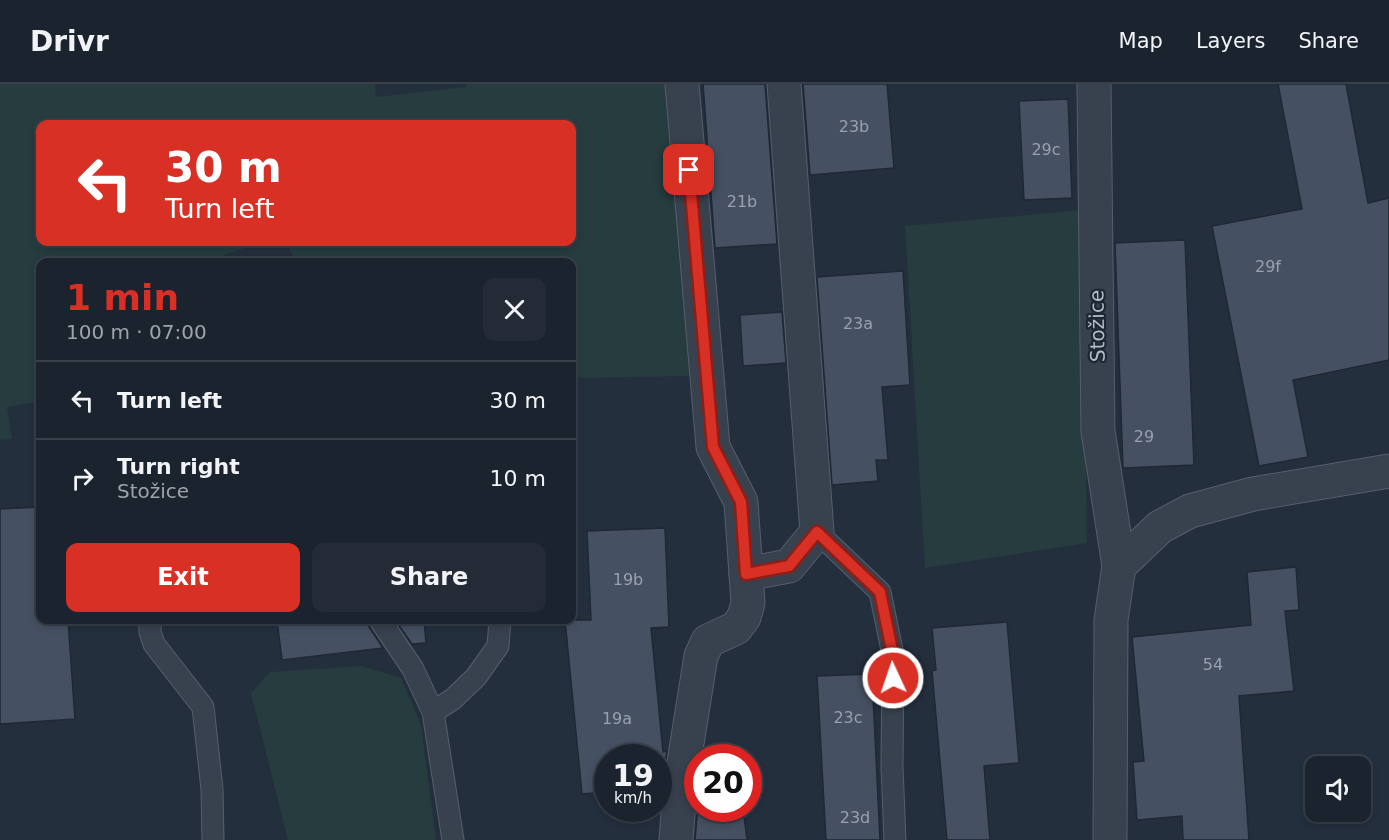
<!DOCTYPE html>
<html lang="en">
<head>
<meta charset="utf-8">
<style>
  :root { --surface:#1b232e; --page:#242b36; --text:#f1f3f6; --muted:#a0a4aa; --line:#39404a; --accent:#d93025 }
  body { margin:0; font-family:"DejaVu Sans",sans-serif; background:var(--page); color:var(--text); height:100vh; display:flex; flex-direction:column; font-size:22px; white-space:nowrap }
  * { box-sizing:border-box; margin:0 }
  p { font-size:20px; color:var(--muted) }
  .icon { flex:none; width:33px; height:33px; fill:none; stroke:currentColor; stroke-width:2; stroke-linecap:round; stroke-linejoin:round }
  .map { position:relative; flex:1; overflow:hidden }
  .sheet { position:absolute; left:36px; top:174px; width:540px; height:366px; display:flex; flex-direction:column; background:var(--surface); border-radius:12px; box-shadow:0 3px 9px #0003,0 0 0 2px var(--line) }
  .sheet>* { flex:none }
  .hud { position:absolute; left:36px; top:36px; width:540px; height:126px; border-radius:12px; box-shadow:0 3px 9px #0003,0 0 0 2px var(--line); background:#d93025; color:#fff; overflow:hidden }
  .controls { position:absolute; left:1305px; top:672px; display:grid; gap:12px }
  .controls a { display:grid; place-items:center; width:66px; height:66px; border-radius:12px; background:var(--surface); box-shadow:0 3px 9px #0003,0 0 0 2px var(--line); font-size:30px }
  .speed { position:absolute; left:594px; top:660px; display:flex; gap:12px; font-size:30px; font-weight:700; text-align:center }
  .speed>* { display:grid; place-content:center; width:78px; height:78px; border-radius:50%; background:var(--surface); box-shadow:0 3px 9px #0003,0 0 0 2px var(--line); line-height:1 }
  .speed small { font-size:15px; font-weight:400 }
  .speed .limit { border:9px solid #d22; background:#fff; color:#111 }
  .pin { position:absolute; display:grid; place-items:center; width:51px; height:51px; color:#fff; margin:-26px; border-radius:12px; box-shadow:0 3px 9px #0006 }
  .me { position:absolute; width:66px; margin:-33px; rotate:357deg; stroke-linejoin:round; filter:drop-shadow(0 0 4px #0008) }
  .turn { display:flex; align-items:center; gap:21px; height:126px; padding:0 30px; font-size:27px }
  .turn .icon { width:78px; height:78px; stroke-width:2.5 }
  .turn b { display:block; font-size:42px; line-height:51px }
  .round { display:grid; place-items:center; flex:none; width:63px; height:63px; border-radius:12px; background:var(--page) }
  .headline { display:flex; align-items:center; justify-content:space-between; height:102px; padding:0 30px }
  h1 { font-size:36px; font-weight:800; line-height:45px; color:var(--accent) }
  .primary-button { display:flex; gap:12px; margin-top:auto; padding:12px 30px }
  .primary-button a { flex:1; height:69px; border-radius:12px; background:var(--accent); color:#fff; font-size:24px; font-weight:800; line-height:69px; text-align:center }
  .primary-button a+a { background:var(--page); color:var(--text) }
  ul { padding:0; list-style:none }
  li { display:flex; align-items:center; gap:18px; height:78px; padding:0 30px; border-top:2px solid var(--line) }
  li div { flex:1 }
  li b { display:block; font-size:22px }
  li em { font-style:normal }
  header { display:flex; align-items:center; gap:36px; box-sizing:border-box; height:84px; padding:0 30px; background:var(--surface); border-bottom:2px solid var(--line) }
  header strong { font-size:28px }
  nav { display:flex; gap:33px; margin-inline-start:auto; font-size:21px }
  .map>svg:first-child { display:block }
  .green { fill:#263c3f }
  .building { fill:#455162; stroke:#1f2835; stroke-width:1.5 }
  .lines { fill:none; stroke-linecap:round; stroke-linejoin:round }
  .service-casing { stroke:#565f6c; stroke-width:23 }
  .minor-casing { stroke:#565f6c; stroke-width:35 }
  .service { stroke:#38414e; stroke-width:21 }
  .minor { stroke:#38414e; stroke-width:33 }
  .route-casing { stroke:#8d1f18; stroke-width:15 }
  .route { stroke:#d93025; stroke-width:10 }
  .labels { text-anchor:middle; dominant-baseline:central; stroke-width:4.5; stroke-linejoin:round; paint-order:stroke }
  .number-label { font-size:16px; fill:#98a1af }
  .street-label { font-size:20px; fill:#b4bcc9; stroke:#1d2633 }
</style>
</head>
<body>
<header>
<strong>Drivr</strong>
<nav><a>Map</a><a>Layers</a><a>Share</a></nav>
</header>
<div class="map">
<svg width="1389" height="756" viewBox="0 0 1389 756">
  <rect width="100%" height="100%" fill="#242f3e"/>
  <g class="green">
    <polygon points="0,0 375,0 376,13 466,3 466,0 669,0 691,292 573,294 572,178 296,178 286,158 572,158 572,40 40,40 40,158 265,158 224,171 221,178 40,178 40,317 7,323 12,355 0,356"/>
    <polygon points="1082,126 1087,459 925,484 905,142"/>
    <polygon points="362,582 401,594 421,641 436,756 288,756 251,609 270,588"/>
  </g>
  <g class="building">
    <polygon points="703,0 765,0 777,160 715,164"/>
    <polygon points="803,0 887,0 894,84 810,91"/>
    <polygon points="1278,0 1346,0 1368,119 1389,114 1389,276 1293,296 1308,373 1259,382 1212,142 1302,125"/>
    <polygon points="1068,15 1072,114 1024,116 1019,17"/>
    <polygon points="1185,156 1194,381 1123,384 1115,159"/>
    <polygon points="903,187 910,301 882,303 888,376 876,376 878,397 832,401 817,193"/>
    <polygon points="782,228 786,279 743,282 740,231"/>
    <polygon points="40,423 40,536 68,536 75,635 0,640 0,425"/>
    <polygon points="665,444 669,543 651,544 663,668 667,667 661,702 658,703 658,674 608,674 608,708 582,710 565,536 591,536 587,447"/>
    <polygon points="1296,483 1299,526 1285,527 1294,607 1239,612 1249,756 1183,756 1182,732 1137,736 1133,678 1144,677 1132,553 1251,541 1247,488"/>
    <polygon points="277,536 367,536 369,543 383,564 282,576"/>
    <polygon points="395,536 424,536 426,559 412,560"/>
    <polygon points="1007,538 1019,679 984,682 990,756 947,756 932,587 936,586 932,544"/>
    <polygon points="872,590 880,756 826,756 817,592"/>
    <polygon points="736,660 738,674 704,674 705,663"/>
    <polygon points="698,720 698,724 743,724 747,756 695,756"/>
  </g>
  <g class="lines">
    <defs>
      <g id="service">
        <polyline points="817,448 880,508 893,571 892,683 895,756"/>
        <polyline points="150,536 150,548 154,560 203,623 212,705 213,756"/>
        <polyline points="380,536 413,585 433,628 453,756"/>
        <polyline points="433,628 453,615 476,593 498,562 500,536"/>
      </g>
      <g id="minor">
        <polyline points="1094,0 1098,347 1119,482"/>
        <polyline points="746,490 789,482 817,448 784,0"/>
        <polyline points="676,756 680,703 701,572 708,557 736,544 744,533 748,519 741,418 713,363 682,0"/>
        <polyline points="1110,756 1111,536 1119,482 1160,443 1190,427 1253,410 1389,387"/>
      </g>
    </defs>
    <use href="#service" class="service-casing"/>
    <use href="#minor" class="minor-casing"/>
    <use href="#service" class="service"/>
    <use href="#minor" class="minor"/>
  </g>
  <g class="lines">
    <defs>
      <polyline id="route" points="689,86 713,363 741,418 746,490 789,482 817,448 880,508 893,571 893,594"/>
    </defs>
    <use href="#route" class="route-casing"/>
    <use href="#route" class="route"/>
  </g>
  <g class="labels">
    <g class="number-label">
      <text x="854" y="42">23b</text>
      <text x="1046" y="65">29c</text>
      <text x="742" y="117">21b</text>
      <text x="1268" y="182">29f</text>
      <text x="858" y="239">23a</text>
      <text x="1144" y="352">29</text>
      <text x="628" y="495">19b</text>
      <text x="1213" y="580">54</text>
      <text x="848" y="633">23c</text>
      <text x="617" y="634">19a</text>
      <text x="855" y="733">23d</text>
    </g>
    <g class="street-label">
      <text transform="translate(1097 242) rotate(-91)">Stožice</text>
    </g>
  </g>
</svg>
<div class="controls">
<a><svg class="icon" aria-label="sound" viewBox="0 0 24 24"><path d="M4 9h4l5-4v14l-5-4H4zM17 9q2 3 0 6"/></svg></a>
</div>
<div class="speed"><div>19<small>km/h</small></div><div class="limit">20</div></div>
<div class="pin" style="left:689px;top:86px;background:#d93025"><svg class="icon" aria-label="arrive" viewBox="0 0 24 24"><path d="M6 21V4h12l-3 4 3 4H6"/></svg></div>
<svg class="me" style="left:893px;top:594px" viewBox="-20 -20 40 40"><circle r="17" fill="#d93025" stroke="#fff" stroke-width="3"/><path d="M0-11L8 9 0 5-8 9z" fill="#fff"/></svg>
<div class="hud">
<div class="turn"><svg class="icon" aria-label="left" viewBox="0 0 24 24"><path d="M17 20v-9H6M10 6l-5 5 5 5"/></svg><div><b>30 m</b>Turn left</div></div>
</div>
<section class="sheet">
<div class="headline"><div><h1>1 min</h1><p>100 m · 07:00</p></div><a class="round"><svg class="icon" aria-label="close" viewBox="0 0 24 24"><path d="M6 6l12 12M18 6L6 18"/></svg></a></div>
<ul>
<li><svg class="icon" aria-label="left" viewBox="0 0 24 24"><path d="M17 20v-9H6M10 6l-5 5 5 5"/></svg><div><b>Turn left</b></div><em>30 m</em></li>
<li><svg class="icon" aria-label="right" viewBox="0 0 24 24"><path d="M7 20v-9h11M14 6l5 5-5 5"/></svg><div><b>Turn right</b><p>Stožice</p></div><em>10 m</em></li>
</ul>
<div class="primary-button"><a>Exit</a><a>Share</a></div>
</section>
</div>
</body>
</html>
